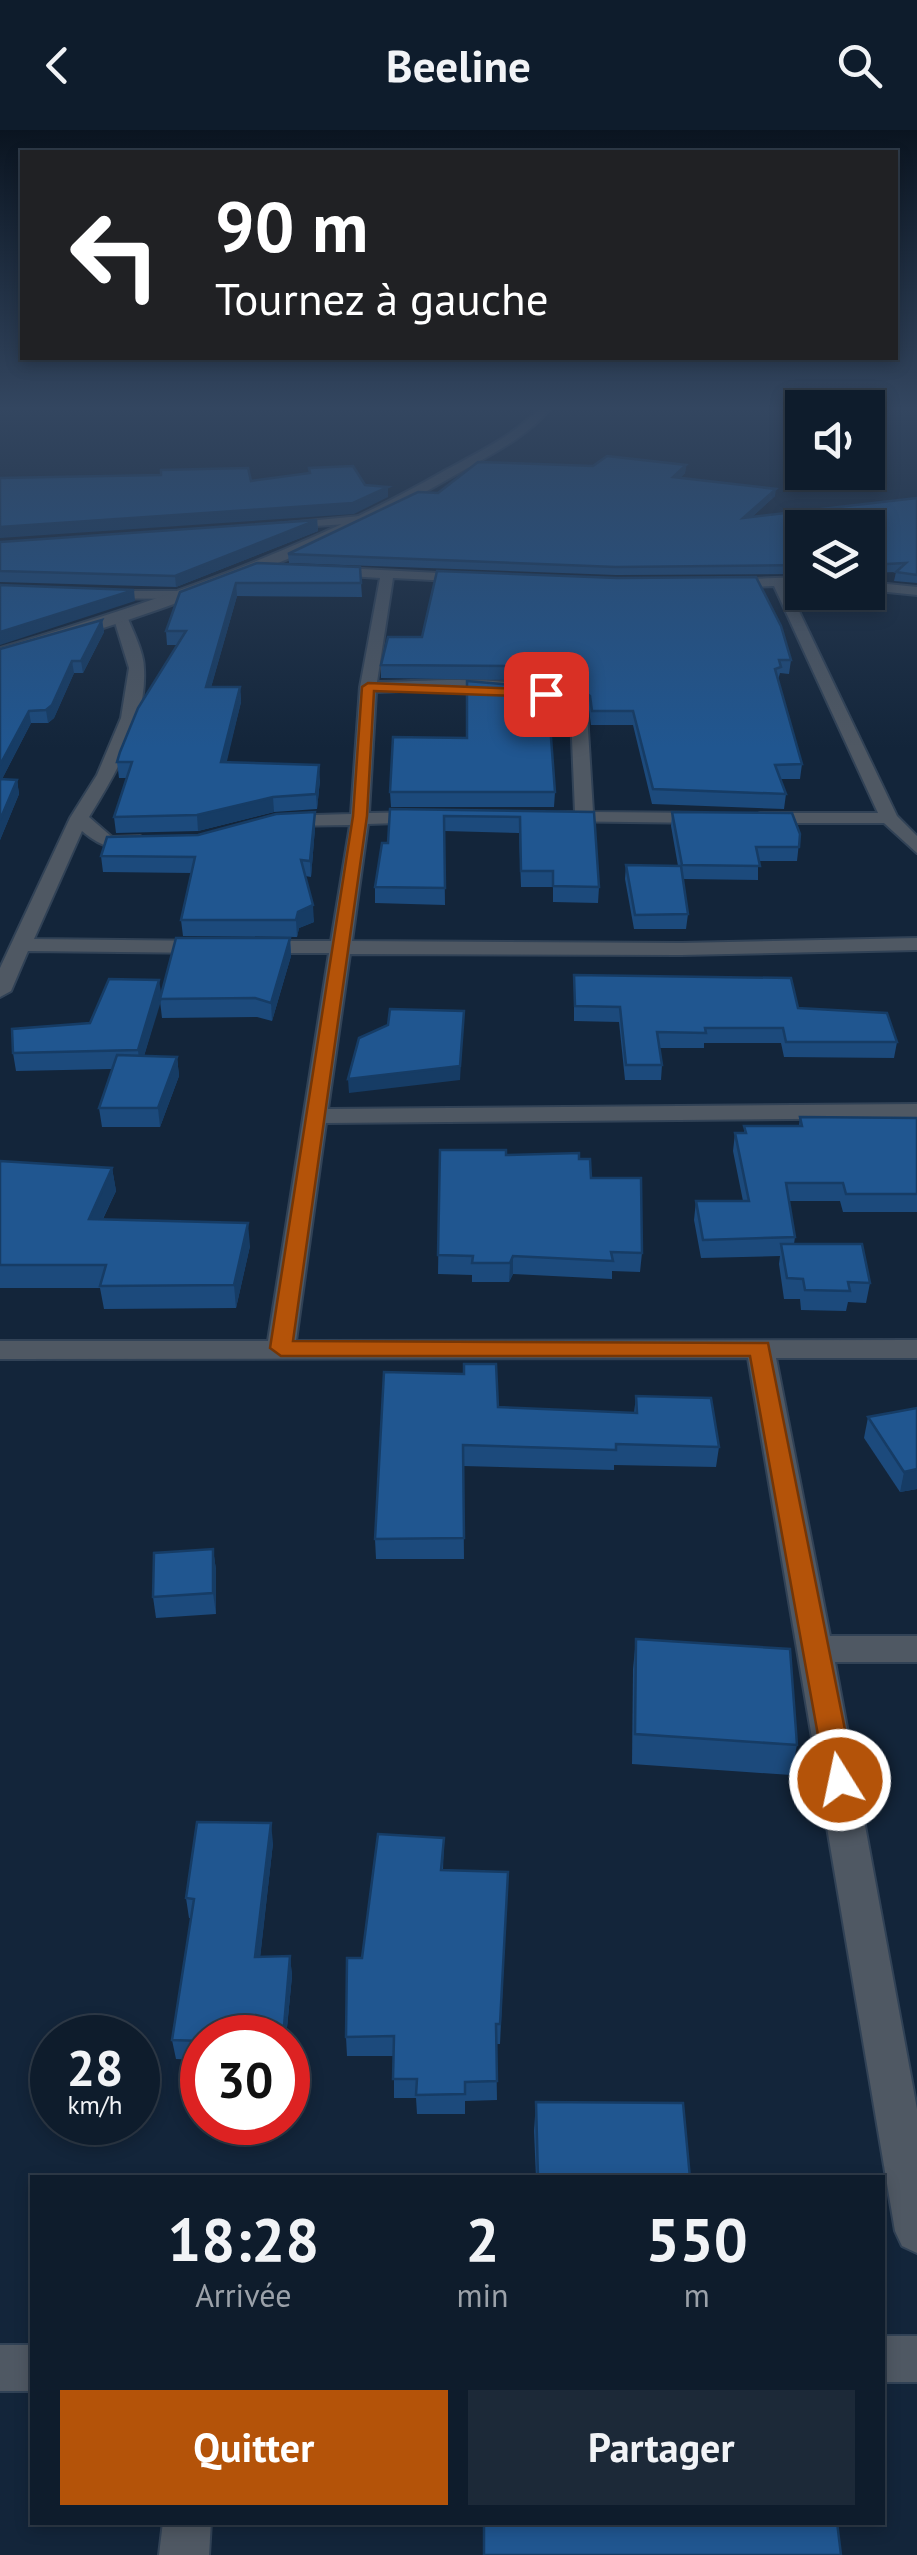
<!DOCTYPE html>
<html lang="fr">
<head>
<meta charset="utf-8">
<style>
  :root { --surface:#0e1c2c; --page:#1c2938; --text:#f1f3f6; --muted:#9ba1a9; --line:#2e3a48; --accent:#b45309 }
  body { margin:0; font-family:"PT Sans",sans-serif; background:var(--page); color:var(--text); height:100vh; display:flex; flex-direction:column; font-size:38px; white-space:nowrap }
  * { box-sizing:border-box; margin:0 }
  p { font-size:32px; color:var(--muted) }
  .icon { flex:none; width:55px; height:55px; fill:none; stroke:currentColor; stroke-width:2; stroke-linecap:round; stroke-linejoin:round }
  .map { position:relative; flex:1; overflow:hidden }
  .panel { position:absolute; left:30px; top:2045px; width:855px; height:350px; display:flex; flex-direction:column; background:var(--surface); border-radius:0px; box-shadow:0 5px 15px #0003,0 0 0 2px var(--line) }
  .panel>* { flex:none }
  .hud { position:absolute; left:20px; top:20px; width:878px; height:210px; border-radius:0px; box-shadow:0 5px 15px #0003,0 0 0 2px var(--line); background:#202124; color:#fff; overflow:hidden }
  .controls { position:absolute; left:785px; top:260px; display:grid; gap:20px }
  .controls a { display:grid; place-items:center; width:100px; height:100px; border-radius:0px; background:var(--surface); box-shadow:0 5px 15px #0003,0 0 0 2px var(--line); font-size:50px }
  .speed { position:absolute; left:30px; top:1885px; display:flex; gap:20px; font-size:50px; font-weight:700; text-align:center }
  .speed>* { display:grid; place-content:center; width:130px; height:130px; border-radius:50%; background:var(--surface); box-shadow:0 5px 15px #0003,0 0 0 2px var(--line); line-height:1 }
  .speed small { font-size:25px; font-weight:400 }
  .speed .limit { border:15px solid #d22; background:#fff; color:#111 }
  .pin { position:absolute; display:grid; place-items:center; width:85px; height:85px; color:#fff; margin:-42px; border-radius:20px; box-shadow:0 5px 15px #0006 }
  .me { position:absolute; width:110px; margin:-55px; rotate:350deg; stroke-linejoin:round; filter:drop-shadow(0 0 8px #0008) }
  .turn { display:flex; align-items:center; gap:35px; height:210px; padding:0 30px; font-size:45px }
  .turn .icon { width:130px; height:130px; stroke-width:2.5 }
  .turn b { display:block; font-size:70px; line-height:85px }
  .eta { display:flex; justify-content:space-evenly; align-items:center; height:170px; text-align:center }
  .eta b { font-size:60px; font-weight:700; line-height:70px }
  .action { display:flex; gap:20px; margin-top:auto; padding:20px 30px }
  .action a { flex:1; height:115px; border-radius:0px; background:var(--accent); color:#fff; font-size:40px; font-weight:700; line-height:115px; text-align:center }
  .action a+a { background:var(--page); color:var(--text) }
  header { display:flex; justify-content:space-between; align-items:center; height:130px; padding:0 30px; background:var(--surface); font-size:45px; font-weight:700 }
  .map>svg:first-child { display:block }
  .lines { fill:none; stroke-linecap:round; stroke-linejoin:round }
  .minor-casing { stroke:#314256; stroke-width:4 }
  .tertiary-casing { stroke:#314256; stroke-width:4 }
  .minor { fill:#4f5863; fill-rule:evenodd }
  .tertiary { fill:#4f5863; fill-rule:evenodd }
  .wall { fill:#1c4a7c }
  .shaded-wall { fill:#163c65 }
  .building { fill:#205690; stroke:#163c65; stroke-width:2.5 }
  .route { fill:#b45309; stroke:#753606; stroke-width:2.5 }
</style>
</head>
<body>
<header><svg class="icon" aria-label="back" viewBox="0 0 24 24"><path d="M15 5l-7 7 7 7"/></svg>Beeline<svg class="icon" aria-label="search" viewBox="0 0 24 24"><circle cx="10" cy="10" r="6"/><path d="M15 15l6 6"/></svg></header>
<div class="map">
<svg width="917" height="2425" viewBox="0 0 917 2425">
  <rect width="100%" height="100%" fill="#13253a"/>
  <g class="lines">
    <defs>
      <g id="minor">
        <polygon points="360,386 364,393 282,398 276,394"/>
        <path d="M 324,437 L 476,445 L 471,452 L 393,448 L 377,552 C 434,552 545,538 587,583 L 593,682 L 707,683 L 716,688 L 707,693 L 549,691 L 549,683 L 575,682 L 571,585 C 520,547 436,561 376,562 L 369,683 L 427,682 L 436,687 L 427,692 L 368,694 L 352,811 L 681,813 L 917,808 L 917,820 L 681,825 L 350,824 L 328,979 L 917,974 L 917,988 L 326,993 L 296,1211 L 917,1210 L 917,1228 L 776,1228 L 830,1506 L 917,1506 L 917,1532 L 835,1532 L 917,1979 L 917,2123 L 902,2116 L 895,2101 L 748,1228 L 0,1229 L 0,1211 L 268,1211 L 329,823 L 254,823 L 244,817 L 254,811 L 331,811 L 350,695 L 281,696 L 272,691 L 281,686 L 351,684 L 360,557 L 380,448 L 319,444 Z"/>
        <polygon points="802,447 802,455 787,456 897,686 917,706 917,723 884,693 760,693 751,688 760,683 878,683 774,456 724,458 717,454 724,450"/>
        <polygon points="868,452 917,457 917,465 868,460"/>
        <polygon points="96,461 179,461 186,465 179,469 91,468"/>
        <path d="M 120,482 L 127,486 C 133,502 144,522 144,539 C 147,591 115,645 89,687 L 112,707 L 140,706 L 149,712 C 128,728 100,717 82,701 L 34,809 L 211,811 L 221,817 L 211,823 L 28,821 L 11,861 L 0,867 L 0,838 L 70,688 L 97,645 L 121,588 L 129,538 L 113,486 Z"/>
        <rect x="882" y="2206" width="35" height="46"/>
        <rect x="0" y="2215" width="32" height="46"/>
        <polygon points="163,2392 211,2392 209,2425 159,2425"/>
      </g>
      <path id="tertiary" d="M 539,279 L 550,279 C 526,308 490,325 457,344 C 315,426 159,486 0,528 L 0,518 C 154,472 305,421 444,341 C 477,323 513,306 539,279 Z"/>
    </defs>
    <use href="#minor" class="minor-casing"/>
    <use href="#tertiary" class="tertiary-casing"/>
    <use href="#minor" class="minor"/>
    <use href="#tertiary" class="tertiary"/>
  </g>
  <g class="wall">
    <polygon points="686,335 685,343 680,348 775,366 752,387 917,368 917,453 894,451 896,442 868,443 868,398 802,398 802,444 616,445 289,433 288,424 438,363 593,336"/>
    <polygon points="317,390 318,401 176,457 0,452 0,412"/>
    <polygon points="257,433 361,453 362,467 237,466 211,557 240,557 241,572 226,632 320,650 317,679 274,682 198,701 116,703 114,687 127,648 119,648 117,632 178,515 167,515 166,501"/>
    <polygon points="102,490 104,502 83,543 74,543 54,588 48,593 31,593 2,649 17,650 19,664 0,710 0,519"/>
    <polygon points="791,530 789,544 780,543 778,550 802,634 800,649 780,649 786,664 784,679 652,674 633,595 591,595 589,580 571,566 518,550 381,548 381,535"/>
    <polygon points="568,573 568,594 550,594 555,662 554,677 391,677 390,662 467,608"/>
    <polygon points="390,679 594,682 599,757 598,773 553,772 553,757 521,757 519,703 444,701 445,775 375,773 375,757 388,713"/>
    <polygon points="672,682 800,704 797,731 758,731 758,750 683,749 688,784 686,799 634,799 625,749 626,735 678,736 671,696"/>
    <polygon points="315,698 311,747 305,746 314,792 299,798 297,807 183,806 181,790 192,743 103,742 101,726 198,705"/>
    <polygon points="290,808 291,826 272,891 257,887 162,888 160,871 144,926 177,927 179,946 160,997 102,997 99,978 112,939 16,941 13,923 161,866"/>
    <polygon points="574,845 798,878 897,912 894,928 784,927 781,913 704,913 704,918 659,918 662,935 661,950 625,950 619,892 574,891"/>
    <polygon points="800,987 917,988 917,1082 843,1082 840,1071 789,1071 795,1107 794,1114 870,1153 866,1173 848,1172 846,1181 801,1180 800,1169 784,1169 779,1134 780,1126 701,1128 694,1090 696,1071 743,1071 733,1021 735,1003 744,1003 744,996 799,996"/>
    <polygon points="440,1020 579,1029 642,1123 640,1142 612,1141 612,1149 513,1144 509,1152 472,1152 472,1145 438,1144"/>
    <polygon points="0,1031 112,1038 116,1061 103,1089 250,1116 236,1178 104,1179 100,1158 0,1158"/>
    <polygon points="636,1266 719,1317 716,1337 614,1335 614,1340 463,1336 464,1429 376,1429 375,1409 498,1277 634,1283"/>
    <polygon points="917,1278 917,1359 900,1362 864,1308 868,1287"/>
    <polygon points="213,1419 216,1440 216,1484 156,1488 153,1467"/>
    <polygon points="636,1509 797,1615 791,1645 632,1634 633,1539"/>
    <polygon points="444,1708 443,1740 508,1742 500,1914 496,1914 497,1970 465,1971 465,1984 417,1984 416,1968 394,1968 394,1926 347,1926 346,1907 362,1828"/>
    <polygon points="273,1713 260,1827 290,1826 292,1846 286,1908 202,1908 202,1930 176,1929 172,1910 191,1788 189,1788 186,1768"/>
    <polygon points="536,1972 690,2048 536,2048 534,2001"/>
  </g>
  <g class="shaded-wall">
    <polygon points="686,335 685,343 673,355 673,347"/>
    <polygon points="388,357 388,367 354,384 0,408 0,397"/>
    <polygon points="776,359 775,366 742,396 743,388"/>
    <polygon points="317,390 318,401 176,457 175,446"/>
    <polygon points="236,453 237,466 207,572 206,557"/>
    <polygon points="134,460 135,471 0,515 0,502"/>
    <polygon points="102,490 104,502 83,543 81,531"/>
    <polygon points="72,531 74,543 54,588 48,593 46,580"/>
    <polygon points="240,557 241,572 223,648 221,632"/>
    <polygon points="29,581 31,593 0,653 0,635"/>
    <polygon points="319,635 320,650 317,679 316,664"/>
    <polygon points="17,650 19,664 0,710 0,690"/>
    <polygon points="273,667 274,682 198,701 197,685"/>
    <polygon points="315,682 315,698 311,747 310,731"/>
    <polygon points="313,775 314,792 299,798 297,807 296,790 298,782"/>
    <polygon points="290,808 291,826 272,891 271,873"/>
    <polygon points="159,850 162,868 140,939 138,920"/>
    <polygon points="464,881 460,950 349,963 348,949"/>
    <polygon points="177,927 179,946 160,997 158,978"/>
    <polygon points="112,1038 116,1061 92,1111 89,1089"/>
    <polygon points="248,1093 250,1116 236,1178 234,1155"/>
    <polygon points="513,1126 513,1144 509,1152 510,1133"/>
    <polygon points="917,1339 917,1359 900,1362 904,1342"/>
    <polygon points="213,1419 216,1440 216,1484 213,1463"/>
    <polygon points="271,1693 273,1713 258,1847 255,1827"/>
    <polygon points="290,1826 292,1846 286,1908 283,1908"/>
  </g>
  <g class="building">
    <polygon points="607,326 686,335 673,347 776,359 743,388 917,368 917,445 896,442 906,433 868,435 868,398 802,398 802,435 616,437 288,424 418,362 438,363 478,332 593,336"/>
    <polygon points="353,336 365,355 388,357 353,373 0,397 0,348 161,345 161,340 248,338 251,351 310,343 309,338"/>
    <polygon points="317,390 175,446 0,441 0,412"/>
    <polygon points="257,433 360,437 361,453 236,453 206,557 240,557 221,632 319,635 316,664 273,667 197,685 114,687 132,632 117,632 120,622 138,578 186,501 166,501 180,462"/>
    <polygon points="437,441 617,448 756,447 781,496 791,530 779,530 781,537 775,539 802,634 775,635 786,664 653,659 633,581 592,581 590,566 571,552 518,536 381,535 388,507 422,507"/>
    <polygon points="0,455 134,460 0,502"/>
    <polygon points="102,490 81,531 72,531 52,575 46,580 29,581 0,635 0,519"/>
    <polygon points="467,551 536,557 568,573 568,580 549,580 555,662 390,662 393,607 467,608"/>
    <polygon points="0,649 17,650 0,690"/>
    <polygon points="390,679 594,682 599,757 553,756 553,741 521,741 520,687 444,686 445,758 375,757 382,713 388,713"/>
    <polygon points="315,682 310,731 301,730 313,775 298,782 296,790 181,790 195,727 101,726 107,707 198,705 276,684"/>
    <polygon points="672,682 792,683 800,704 799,717 756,717 760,736 682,735"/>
    <polygon points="626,735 681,736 688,784 635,785"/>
    <polygon points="176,808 290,808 271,873 255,868 160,869"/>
    <polygon points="574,845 791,848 798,878 887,883 897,912 786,912 783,898 705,898 706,903 657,902 662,935 626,935 620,877 575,876"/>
    <polygon points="109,849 159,850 138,920 13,923 12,899 90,893"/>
    <polygon points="390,879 464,881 460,936 348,949 359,908 388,895"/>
    <polygon points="117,925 177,927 158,978 99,978"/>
    <polygon points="800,987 917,988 917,1064 846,1064 843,1053 786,1053 795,1107 703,1110 696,1071 749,1071 735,1003 746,1003 744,996 802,996"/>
    <polygon points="440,1020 506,1020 506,1025 579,1023 579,1029 590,1029 591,1048 641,1048 642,1123 611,1122 613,1131 513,1126 510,1133 472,1133 473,1126 438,1125"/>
    <polygon points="0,1031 112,1038 89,1089 248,1093 234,1155 100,1156 106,1135 0,1135"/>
    <polygon points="781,1114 862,1114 870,1153 848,1152 850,1161 805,1160 803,1149 787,1148"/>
    <polygon points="464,1234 496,1234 498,1277 637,1283 636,1266 711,1268 719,1317 616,1314 616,1320 463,1315 464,1408 375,1409 384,1242 464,1244"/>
    <polygon points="917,1278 917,1339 904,1342 868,1287"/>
    <polygon points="213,1419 213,1463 153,1467 154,1423"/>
    <polygon points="636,1509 790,1519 797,1615 635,1604"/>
    <polygon points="197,1692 271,1693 255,1827 290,1826 283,1908 202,1908 202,1911 172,1910 194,1769 186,1768"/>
    <polygon points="378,1704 444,1708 441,1740 508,1742 500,1894 496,1894 497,1951 465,1952 465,1964 416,1965 417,1949 393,1949 394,1906 346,1907 347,1828 362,1828"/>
    <polygon points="536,1972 683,1973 690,2048 538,2048"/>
    <polygon points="484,2392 837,2392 841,2425 484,2425"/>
  </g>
  <linearGradient id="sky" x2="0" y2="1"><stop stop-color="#0a1420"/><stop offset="0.45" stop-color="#334660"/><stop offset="1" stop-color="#334660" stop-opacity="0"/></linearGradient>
  <rect width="917" height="618" fill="url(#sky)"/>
  <polygon class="route" points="368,553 546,560 553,564 546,567 374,561 367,686 293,1211 768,1213 855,1650 851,1659 840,1663 830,1659 826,1650 750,1226 281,1226 270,1218 353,686 362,557"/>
</svg>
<div class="controls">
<a><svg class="icon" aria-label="sound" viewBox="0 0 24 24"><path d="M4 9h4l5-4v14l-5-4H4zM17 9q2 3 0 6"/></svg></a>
<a><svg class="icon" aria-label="layers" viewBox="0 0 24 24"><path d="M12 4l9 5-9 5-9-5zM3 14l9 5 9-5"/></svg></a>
</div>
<div class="speed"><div>28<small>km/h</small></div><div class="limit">30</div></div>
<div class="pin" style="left:546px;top:564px;background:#d93025"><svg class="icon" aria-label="arrive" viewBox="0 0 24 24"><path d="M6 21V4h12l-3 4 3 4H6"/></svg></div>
<svg class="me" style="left:840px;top:1650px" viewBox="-20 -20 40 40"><circle r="17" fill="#b45309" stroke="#fff" stroke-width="3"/><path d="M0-11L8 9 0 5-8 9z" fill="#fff"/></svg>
<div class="hud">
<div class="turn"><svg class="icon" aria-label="left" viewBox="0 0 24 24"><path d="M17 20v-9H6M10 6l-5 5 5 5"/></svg><div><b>90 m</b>Tournez à gauche</div></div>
</div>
<section class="panel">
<div class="eta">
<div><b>18:28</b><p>Arrivée</p></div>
<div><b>2</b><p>min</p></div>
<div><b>550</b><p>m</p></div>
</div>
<div class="action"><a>Quitter</a><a>Partager</a></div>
</section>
</div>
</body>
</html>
